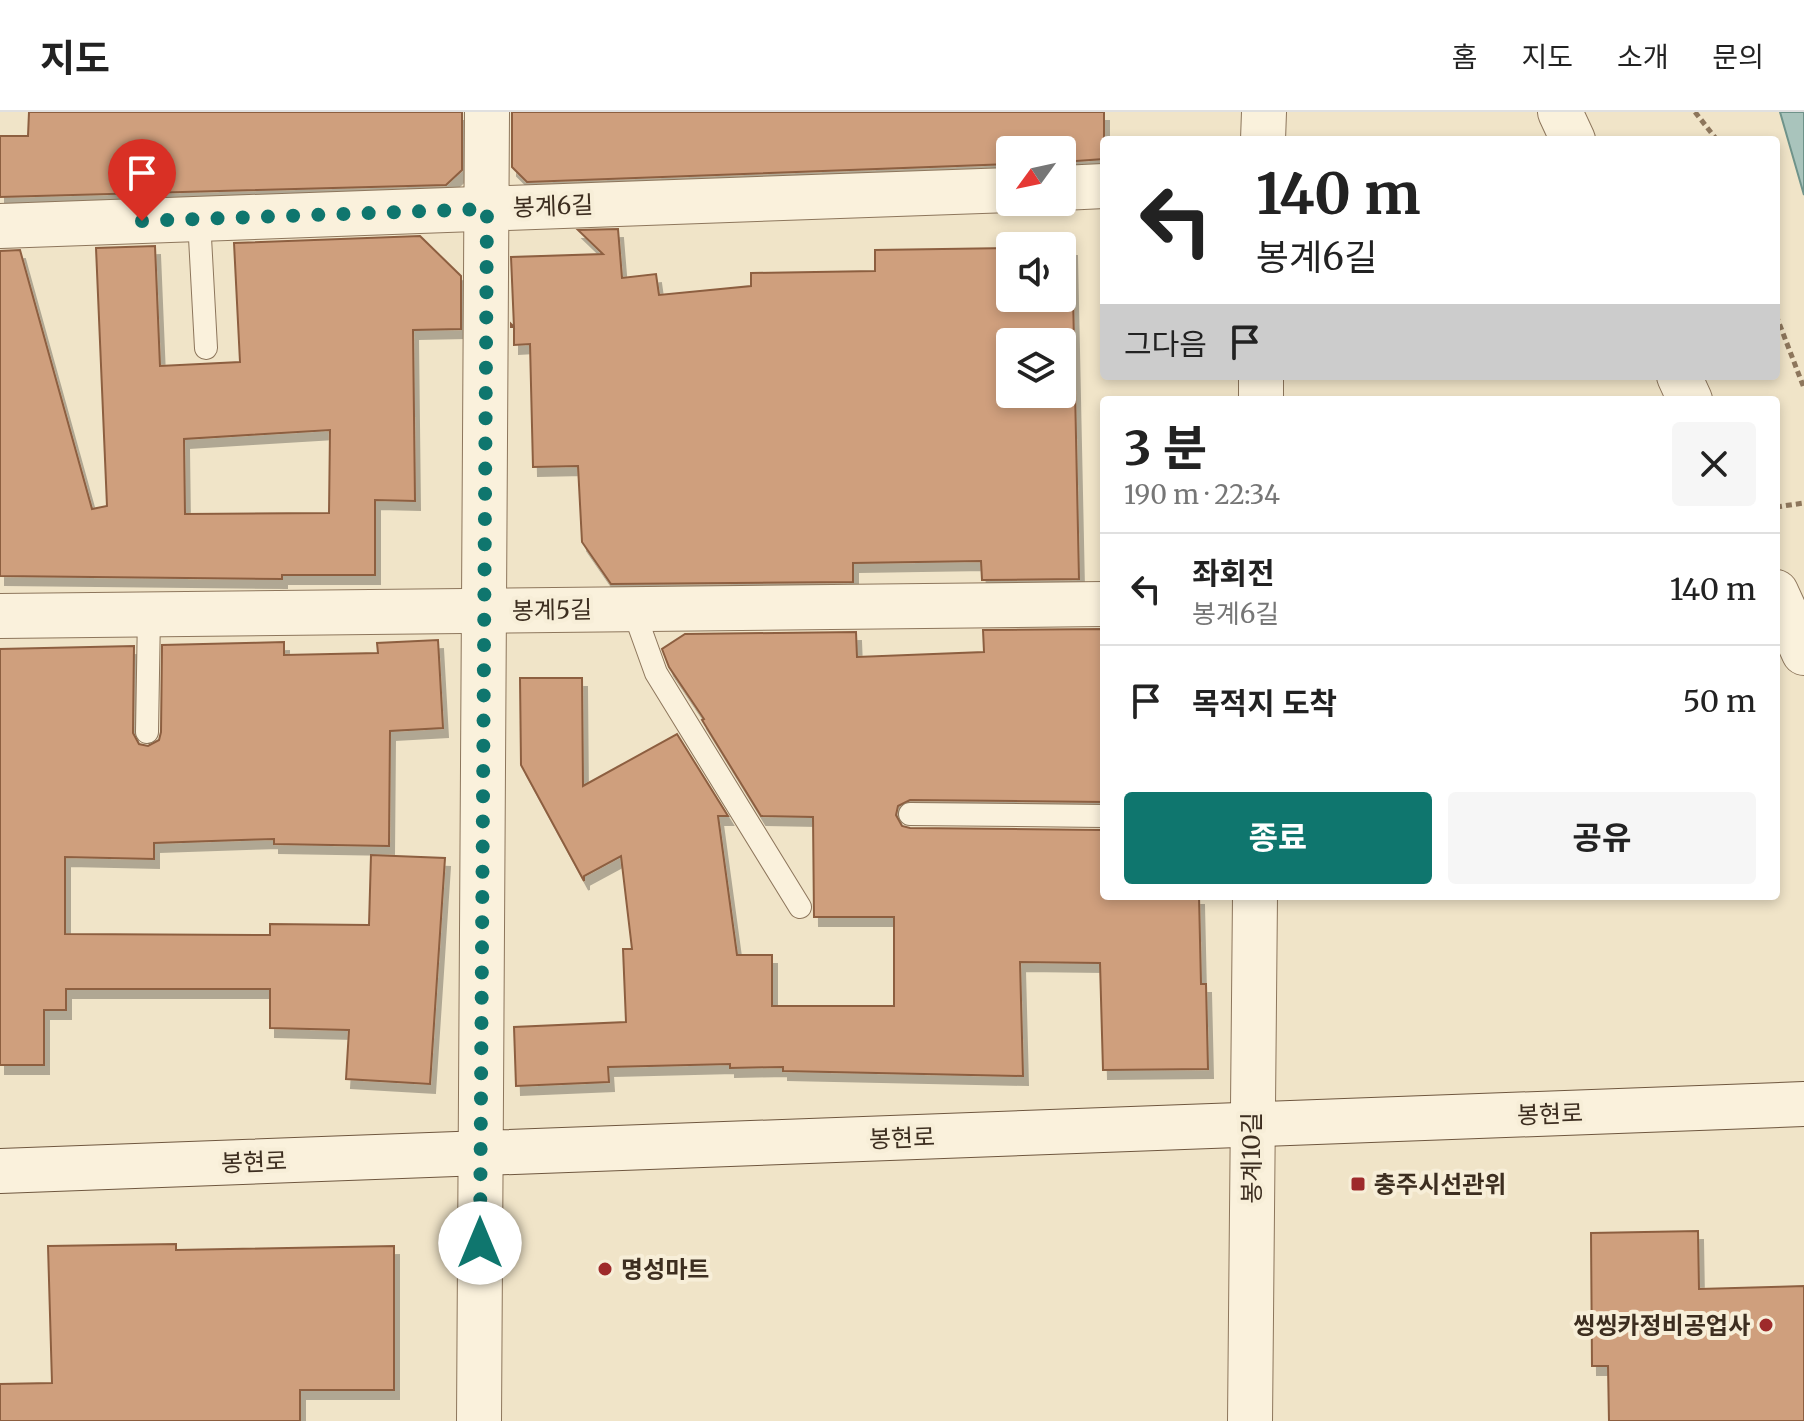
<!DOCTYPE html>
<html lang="ko">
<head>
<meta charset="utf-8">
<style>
  :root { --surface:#fff; --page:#f6f6f6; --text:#222; --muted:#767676; --line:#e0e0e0; --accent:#0f766e }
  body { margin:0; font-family:Merriweather,"Noto Sans KR",serif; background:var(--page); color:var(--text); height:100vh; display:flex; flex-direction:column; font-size:30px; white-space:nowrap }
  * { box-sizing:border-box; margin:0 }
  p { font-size:26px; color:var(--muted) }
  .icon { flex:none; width:44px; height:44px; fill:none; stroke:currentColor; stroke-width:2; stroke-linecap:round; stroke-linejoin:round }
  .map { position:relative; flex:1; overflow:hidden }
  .side { position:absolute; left:1100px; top:284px; width:680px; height:504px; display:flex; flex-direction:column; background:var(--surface); border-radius:8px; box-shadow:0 4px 12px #0003 }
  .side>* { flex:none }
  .top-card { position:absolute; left:1100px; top:24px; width:680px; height:244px; border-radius:8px; box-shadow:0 4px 12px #0003; background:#fff; color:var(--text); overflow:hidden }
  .needle { width:52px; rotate:237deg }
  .tools { position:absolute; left:996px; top:24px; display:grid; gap:16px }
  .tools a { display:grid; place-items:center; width:80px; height:80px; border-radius:8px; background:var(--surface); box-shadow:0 4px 12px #0003; font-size:40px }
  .pin { position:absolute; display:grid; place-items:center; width:68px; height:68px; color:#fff; margin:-82px -34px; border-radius:50% 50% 50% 0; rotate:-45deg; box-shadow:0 0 8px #0007 }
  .pin .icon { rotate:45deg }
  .me { position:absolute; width:88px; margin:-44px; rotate:0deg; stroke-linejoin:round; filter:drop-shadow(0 0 6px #0008) }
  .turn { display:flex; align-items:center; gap:28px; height:168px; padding:0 24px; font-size:36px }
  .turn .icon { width:104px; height:104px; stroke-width:2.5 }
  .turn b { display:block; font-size:56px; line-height:68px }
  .then { display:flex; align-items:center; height:76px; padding:0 24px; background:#0003; gap:16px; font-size:30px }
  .round { display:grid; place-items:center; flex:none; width:84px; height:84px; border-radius:8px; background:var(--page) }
  .headline { display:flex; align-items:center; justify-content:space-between; height:136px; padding:0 24px }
  h1 { font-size:48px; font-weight:700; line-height:60px }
  .action { display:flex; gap:16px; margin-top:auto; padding:16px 24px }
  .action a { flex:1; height:92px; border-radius:8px; background:var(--accent); color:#fff; font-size:32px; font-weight:700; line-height:92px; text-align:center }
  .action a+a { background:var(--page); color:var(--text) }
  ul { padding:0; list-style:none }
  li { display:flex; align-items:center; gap:24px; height:112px; padding:0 24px; border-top:2px solid var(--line) }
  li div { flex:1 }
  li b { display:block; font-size:30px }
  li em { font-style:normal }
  header { display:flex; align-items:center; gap:48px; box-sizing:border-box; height:112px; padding:0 40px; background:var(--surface); border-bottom:2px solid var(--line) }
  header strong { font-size:38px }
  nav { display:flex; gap:44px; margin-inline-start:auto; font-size:28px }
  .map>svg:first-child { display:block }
  .water { fill:#a9c4bc; stroke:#6f938a; stroke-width:2 }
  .building { fill:#cf9f7d; stroke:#8d5f41; stroke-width:2; fill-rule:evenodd; filter:url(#shadow) }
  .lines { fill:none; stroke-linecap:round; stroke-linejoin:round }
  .lane-casing { stroke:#8d765c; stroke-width:24 }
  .street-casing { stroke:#8d765c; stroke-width:46 }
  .secondary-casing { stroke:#6f573f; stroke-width:46 }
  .path { stroke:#8d765c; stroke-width:5; stroke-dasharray:6 4; stroke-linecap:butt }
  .lane { stroke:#faf1dc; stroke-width:22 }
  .street { stroke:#faf1dc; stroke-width:44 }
  .secondary { stroke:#faf1dc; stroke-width:44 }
  .route { stroke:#0f766e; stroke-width:14; stroke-dasharray:0 25.2 }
  .poi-dot { fill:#9e2a2b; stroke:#f7eed8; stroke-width:3 }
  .labels { text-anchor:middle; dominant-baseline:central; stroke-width:8; stroke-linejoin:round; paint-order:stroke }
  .street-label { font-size:24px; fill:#3d2e20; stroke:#f7eed8 }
  .poi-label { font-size:24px; font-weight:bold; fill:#3d2e20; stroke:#f7eed8; text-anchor:start }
</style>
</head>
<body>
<header>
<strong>지도</strong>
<nav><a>홈</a><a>지도</a><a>소개</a><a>문의</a></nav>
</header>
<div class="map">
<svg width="1804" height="1309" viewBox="0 0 1804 1309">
  <defs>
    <filter id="shadow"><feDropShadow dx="5" dy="9" stdDeviation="0" flood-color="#0004"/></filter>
  </defs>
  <rect width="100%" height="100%" fill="#f0e4c8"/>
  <polygon class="water" points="1780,0 1804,0 1804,83"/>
  <g class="building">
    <polygon points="29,0 462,0 462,58 446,73 0,85 0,24 28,24"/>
    <polygon points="512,0 1104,0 1104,47 1062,50 1062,38 1010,38 1010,52 527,70 512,55"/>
    <path d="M 618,117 L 622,166 L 656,162 L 659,183 L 751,174 L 751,161 L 875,159 L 875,138 L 1010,136 L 1010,186 L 1062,186 L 1062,135 L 1072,135 L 1079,467 L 982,468 L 981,449 L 853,451 L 853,470 L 611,472 L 582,430 L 578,354 L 533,355 L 530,232 L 514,233 L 514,215 L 511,215 L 511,212 L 514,215 L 511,145 L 603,142 L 578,118 ZM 1010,230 L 1062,230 L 1062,282 L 1010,282 Z"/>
    <path d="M 420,124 L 461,164 L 461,217 L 413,218 L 415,389 L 375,388 L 375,463 L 282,463 L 282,467 L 0,464 L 0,139 L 20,138 L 92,397 L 107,394 L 96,136 L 155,134 L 160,254 L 240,250 L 234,131 ZM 330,318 L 329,401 L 185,402 L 184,327 Z"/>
    <polygon points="1104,517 1104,690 910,688 898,694 896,703 902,714 910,716 1104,718 1104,784 1199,784 1201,872 1206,872 1208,957 1103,958 1100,851 1020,850 1023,964 783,959 783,955 730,956 730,952 608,955 609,970 516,974 514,915 626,910 623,837 632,837 621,744 584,764 584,769 521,653 520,566 582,566 583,674 677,622 728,704 718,704 737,843 772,843 772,894 894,894 894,805 814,805 813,705 761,704 702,608 704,607 669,555 662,537 685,522 856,520 857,545 984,540 983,518"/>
    <polygon points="438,528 443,616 390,619 389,734 274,732 274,727 154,731 154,747 65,745 65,822 270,823 270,812 369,813 371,743 445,746 430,972 346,967 349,918 270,916 270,877 66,877 66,898 44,898 44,953 0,953 0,537 134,534 133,621 139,632 148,634 159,628 161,620 162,533 284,530 284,543 378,541 377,531"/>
    <polygon points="1698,1119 1699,1177 1804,1174 1804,1309 1609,1309 1608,1254 1592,1254 1591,1121"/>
    <polygon points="176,1132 176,1138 394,1134 394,1278 300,1278 300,1309 0,1309 0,1272 52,1271 48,1134"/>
  </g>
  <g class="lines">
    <defs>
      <g id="lane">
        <polyline points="199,107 206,236"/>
        <polyline points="633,497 656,561 800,795"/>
        <polyline points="147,620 149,502"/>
        <polyline points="910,702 1104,704"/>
      </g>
      <g id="street">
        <polyline points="1560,0 1573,28"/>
        <polyline points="1263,28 1264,0"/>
        <polyline points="1062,76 1104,74"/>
        <polyline points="0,114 1010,78"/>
        <polyline points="1679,264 1690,288"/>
        <polyline points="1261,288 1261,264"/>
        <polyline points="1776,480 1804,541"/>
        <polyline points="0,504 1104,492"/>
        <polyline points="479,1309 487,0"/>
        <polyline points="1250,1309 1255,784"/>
      </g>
      <polyline id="secondary" points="0,1059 1804,992"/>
    </defs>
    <use href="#lane" class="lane-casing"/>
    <use href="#street" class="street-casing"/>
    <use href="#secondary" class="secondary-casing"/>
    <g class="path">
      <polyline points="1695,0 1717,28"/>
      <polyline points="1776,203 1804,276"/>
      <polyline points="1776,395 1804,391"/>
    </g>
    <use href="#lane" class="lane"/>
    <use href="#street" class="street"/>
    <use href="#secondary" class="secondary"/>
  </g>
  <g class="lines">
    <polyline class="route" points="142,109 487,97 480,1131"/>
  </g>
  <g class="poi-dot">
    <rect x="1350" y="1064" width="16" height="16" rx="4"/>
    <circle cx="605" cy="1157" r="8"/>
    <circle cx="1766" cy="1213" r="8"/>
  </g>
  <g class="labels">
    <g class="street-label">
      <text transform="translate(553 94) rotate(-2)">봉계6길</text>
      <text transform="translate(552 498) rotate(-1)">봉계5길</text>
      <text transform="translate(1550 1002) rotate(-2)">봉현로</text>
      <text transform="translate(902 1026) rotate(-2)">봉현로</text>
      <text transform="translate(1251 1046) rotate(-90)">봉계10길</text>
      <text transform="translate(254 1050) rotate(-2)">봉현로</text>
    </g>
    <g class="poi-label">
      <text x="1374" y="1072">충주시선관위</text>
      <text x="621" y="1157">명성마트</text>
      <text x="1750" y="1213" text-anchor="end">씽씽카정비공업사</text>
    </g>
  </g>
</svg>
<div class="tools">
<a><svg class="needle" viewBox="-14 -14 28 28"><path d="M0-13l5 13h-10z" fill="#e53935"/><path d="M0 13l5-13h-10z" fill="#767676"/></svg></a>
<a><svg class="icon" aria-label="sound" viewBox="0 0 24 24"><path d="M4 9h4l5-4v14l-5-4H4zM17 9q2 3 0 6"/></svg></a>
<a><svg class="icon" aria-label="layers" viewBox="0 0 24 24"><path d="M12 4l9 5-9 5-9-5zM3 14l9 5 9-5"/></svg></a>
</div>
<div class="pin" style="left:142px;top:109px;background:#d93025"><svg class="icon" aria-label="arrive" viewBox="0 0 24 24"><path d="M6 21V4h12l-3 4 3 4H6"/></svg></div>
<svg class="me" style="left:480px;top:1131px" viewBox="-20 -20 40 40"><circle r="19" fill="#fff"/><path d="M0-13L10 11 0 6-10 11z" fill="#0f766e"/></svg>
<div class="top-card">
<div class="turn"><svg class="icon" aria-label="left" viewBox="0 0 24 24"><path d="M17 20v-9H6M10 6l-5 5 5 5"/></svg><div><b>140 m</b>봉계6길</div></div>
<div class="then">그다음<svg class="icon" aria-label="arrive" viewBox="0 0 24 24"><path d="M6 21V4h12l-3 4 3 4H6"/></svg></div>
</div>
<section class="side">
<div class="headline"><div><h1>3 분</h1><p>190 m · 22:34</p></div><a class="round"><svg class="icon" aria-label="close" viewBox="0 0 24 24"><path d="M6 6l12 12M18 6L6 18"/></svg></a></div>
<ul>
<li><svg class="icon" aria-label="left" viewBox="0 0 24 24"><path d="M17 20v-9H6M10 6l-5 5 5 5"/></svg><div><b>좌회전</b><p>봉계6길</p></div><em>140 m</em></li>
<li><svg class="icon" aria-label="arrive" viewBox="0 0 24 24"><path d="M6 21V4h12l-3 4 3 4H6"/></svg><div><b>목적지 도착</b></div><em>50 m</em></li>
</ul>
<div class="action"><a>종료</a><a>공유</a></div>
</section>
</div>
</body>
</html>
